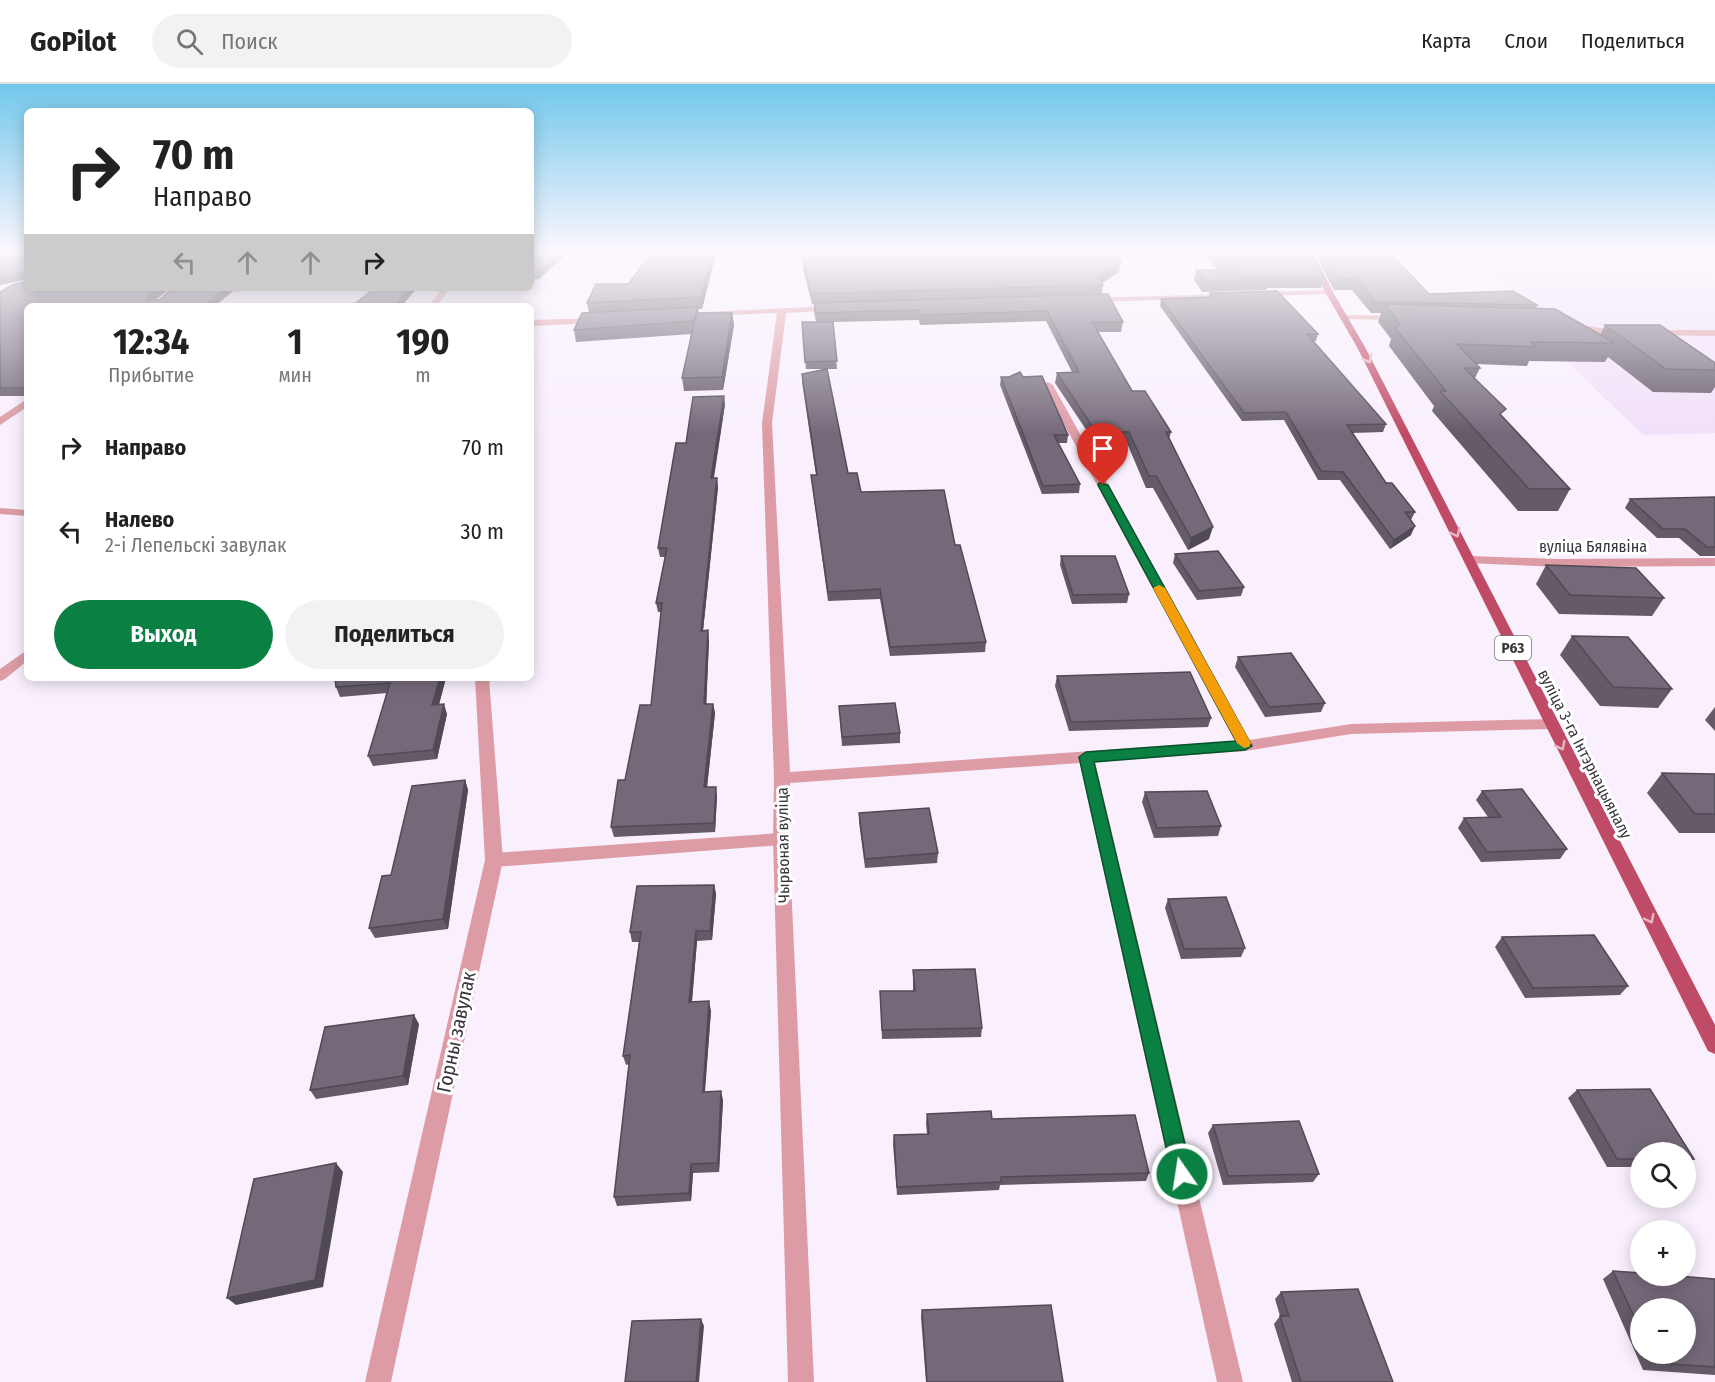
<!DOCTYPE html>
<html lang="ru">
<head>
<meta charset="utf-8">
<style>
  :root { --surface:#fff; --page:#f2f2f2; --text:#222; --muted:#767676; --line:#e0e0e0; --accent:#0b8043 }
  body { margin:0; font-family:"Fira Sans Condensed",sans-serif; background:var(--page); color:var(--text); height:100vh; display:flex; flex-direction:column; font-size:22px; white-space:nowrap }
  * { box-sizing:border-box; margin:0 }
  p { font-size:20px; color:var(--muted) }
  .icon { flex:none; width:33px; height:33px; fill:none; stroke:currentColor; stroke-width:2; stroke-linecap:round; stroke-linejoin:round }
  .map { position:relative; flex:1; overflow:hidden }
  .side { position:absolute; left:24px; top:219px; width:510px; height:378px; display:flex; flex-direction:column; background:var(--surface); border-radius:9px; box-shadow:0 3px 15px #0003 }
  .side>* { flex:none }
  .top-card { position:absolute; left:24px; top:24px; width:510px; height:183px; border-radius:9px; box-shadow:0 3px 15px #0003; background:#fff; color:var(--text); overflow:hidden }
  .fabs { position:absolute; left:1630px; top:1058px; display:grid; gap:12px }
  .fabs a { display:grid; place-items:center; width:66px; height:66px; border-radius:50%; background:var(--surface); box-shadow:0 3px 15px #0003; font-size:30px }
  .pin { position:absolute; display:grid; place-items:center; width:51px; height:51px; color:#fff; margin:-62px -26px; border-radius:50% 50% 50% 0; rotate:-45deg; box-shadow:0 0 6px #0007 }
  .pin .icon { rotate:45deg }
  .me { position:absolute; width:66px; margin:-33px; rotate:347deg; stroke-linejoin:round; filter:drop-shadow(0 0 4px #0008) }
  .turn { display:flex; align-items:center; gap:21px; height:126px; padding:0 30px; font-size:27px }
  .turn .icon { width:78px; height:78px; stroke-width:2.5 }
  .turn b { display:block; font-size:42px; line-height:51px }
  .lanes { display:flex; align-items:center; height:57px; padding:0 30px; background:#0003; justify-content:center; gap:30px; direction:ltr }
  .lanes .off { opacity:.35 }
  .eta { display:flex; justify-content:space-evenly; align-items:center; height:102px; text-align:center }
  .eta b { font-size:36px; font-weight:700; line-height:42px }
  .cta { display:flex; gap:12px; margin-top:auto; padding:12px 30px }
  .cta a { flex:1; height:69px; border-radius:36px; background:var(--accent); color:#fff; font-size:24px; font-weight:700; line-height:69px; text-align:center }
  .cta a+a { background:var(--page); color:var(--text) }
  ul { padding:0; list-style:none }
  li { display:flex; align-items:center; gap:18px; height:84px; padding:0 30px }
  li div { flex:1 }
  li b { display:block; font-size:22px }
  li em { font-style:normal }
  header { display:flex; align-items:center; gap:36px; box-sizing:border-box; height:84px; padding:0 30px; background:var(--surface); border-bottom:2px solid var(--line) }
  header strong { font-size:28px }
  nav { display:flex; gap:33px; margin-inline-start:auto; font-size:21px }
  .search { width:420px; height:54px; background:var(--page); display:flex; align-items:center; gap:15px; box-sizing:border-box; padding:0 21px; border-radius:33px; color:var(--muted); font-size:22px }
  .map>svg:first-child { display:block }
  .built { fill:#f1e0f9 }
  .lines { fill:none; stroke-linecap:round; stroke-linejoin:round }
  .service { fill:#dd9ca5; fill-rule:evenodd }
  .minor { fill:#dd9ca5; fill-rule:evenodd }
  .primary { fill:#bf4b66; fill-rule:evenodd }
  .wall { fill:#645a68; fill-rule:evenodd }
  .shaded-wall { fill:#514a55 }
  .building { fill:#746979; stroke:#514a55; stroke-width:1.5 }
  .oneway { stroke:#e5b7c2 }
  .route { fill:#0b8043; stroke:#07532c; stroke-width:1.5 }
  .slow { fill:#f59e0b }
  .labels { text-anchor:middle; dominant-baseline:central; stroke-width:6; stroke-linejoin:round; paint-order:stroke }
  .shield { fill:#fff; stroke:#767277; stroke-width:1.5 }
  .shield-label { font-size:15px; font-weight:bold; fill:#3b363d }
  .street-label { font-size:16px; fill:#3b363d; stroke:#fff }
  .near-street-label { font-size:20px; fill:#3b363d; stroke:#fff }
</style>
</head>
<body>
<header>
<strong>GoPilot</strong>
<div class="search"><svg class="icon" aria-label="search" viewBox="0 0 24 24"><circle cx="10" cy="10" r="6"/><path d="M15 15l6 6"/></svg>Поиск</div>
<nav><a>Карта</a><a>Слои</a><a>Поделиться</a></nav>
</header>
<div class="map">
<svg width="1715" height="1298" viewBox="0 0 1715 1298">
  <rect width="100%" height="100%" fill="#f9effd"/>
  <polygon class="built" points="1468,169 1677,169 1715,192 1715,349 1643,351 1528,240 1536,228"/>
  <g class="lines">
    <g class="service">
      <polygon points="1344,231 1401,232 1405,234 1401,236 1341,235 1340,233"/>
      <path d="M 1574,240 C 1584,242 1621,246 1625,249 C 1612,257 1586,248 1571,245 L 1571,241 Z"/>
      <polygon points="1651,246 1715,246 1715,252 1648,251 1648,247"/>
      <polygon points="0,424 27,426 27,432 0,430"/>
      <polygon points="781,749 787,751 789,755 787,759 781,761 494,783 488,781 485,776 488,771 494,769"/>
    </g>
    <g class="minor">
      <polygon points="442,204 450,204 437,222 429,222"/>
      <polygon points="1329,206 1333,208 1332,210 1260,212 1256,210 1260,208"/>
      <polygon points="1227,210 1231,212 1230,214 1090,218 1086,216 1090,214"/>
      <polygon points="835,222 839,224 838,226 786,229 772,339 790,688 1235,657 1043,301 1048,298 1053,301 1249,656 1351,640 1550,635 1557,640 1550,645 1351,650 1245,667 1095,678 1243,1298 1217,1298 1080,679 790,699 789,755 814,1298 788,1298 773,755 774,694 762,339 777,229 703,232 699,230 703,228"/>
      <polygon points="601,234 602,236 598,239 531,242 531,236"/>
      <polygon points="27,315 27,323 0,341 0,333"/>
      <polygon points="1470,472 1558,475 1715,474 1715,482 1558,483 1466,479 1464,476"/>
      <polygon points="27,566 27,577 5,595 0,597 0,585"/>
      <polygon points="475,594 489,594 503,776 391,1298 365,1298 485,776"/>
    </g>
    <polygon class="primary" points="1306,169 1314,169 1333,208 1365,263 1715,941 1715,970 1708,967 1357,263 1325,208"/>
  </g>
  <g class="wall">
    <polygon points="0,169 155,216 215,222 27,222 27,312 0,312 0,208 24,198 25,195 0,201"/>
    <polygon points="531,169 568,169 539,195 531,195"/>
    <polygon points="652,169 716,169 702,225 698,225 699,229 732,229 734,241 723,306 684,307 682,294 692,250 576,258 574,246 589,229 587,219 628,200"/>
    <polygon points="1202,169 1311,169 1324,193 1321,204 1267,204 1267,206 1202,208 1194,196 1196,186 1219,186"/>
    <polygon points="1315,169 1390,169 1429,210 1537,221 1536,225 1600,251 1605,241 1715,279 1715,303 1711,309 1653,308 1608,273 1605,278 1529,277 1527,282 1476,280 1480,284 1475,294 1502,332 1570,405 1558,427 1518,427 1432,327 1434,322 1389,262 1391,255 1378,238 1381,229 1371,229 1352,206 1334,206"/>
    <polygon points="803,176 1119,188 1102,199 1103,201 1102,210 1123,238 1121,248 1098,248 1132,307 1171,348 1169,355 1209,455 1188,466 1153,404 1146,404 1127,359 1095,359 1055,299 1057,289 1072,288 1046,237 920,241 919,236 833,238 837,285 806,285 802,246 816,238 814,228 814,220 812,220 803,185"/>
    <polygon points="1210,209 1318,250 1316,257 1313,257 1386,340 1383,348 1352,349 1386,399 1415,428 1411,436 1411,451 1390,465 1340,396 1318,396 1284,336 1242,337 1160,222 1161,215 1209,213"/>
    <polygon points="802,290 848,389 861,408 955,461 986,558 985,568 890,572 880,515 828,517 812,400 811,391 816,391 802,298"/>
    <polygon points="1001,293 1023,293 1068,351 1067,359 1058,359 1080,400 1079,409 1042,410 1000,301"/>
    <polygon points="725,320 714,394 718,403 703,547 709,556 706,620 713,620 715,629 707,703 717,712 715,748 614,753 611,743 625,696 651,621 661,528 658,528 656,519 665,473 660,473 658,464 686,359"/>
    <polygon points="1715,413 1715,472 1700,472 1679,454 1657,454 1625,424 1630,415"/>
    <polygon points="1175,470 1244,503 1241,512 1197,516 1173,479"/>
    <polygon points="1061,472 1129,510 1127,519 1072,520 1060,481"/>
    <polygon points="1546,481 1664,514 1652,532 1559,530 1536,500"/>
    <polygon points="1572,552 1672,605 1658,624 1600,622 1560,571"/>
    <polygon points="1238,573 1325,619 1321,628 1265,633 1235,583"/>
    <polygon points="1057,592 1211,634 1208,643 1069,647 1055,602"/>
    <polygon points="335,594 446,594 439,621 447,630 437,675 373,682 368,672 387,609 340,613 336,603"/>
    <polygon points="839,622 900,649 900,659 842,662"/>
    <polygon points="1715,623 1715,647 1705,636"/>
    <polygon points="1662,689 1715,690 1715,749 1679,749 1647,709"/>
    <polygon points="465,696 468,706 448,845 375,854 369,844"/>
    <polygon points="1482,707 1567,765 1560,775 1481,778 1458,744 1464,734 1488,733 1476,716"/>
    <polygon points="1145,708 1221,742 1218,752 1154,754 1142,718"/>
    <polygon points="859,729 938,769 937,779 865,784 859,738"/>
    <polygon points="714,801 716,810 712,856 697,857 692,918 711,927 705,1008 723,1016 719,1088 693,1089 691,1117 617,1122 614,1113 629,980 626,981 623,972 639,858 632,858 630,848"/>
    <polygon points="1168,815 1245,864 1241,873 1181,875 1165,824"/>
    <polygon points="1502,853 1628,902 1620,911 1525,914 1495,863"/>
    <polygon points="913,886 982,944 981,953 882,955 880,907 913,907"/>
    <polygon points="419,940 408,1001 316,1015 310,1006"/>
    <polygon points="1650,1005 1694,1075 1686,1081 1686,1068 1641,1068 1641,1083 1607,1083 1568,1014 1577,1006"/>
    <polygon points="927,1030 992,1035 1149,1089 1146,1097 1000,1101 999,1106 897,1111 893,1060 894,1051 927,1050 926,1039"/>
    <polygon points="1213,1041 1319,1090 1313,1098 1223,1101 1208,1049"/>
    <path d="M 1613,1187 L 1715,1195 L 1715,1291 L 1643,1286 L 1603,1195 ZM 1641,1224 L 1686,1269 L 1641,1269 Z"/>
    <polygon points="1281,1208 1393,1298 1292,1298 1274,1240 1280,1232 1275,1215"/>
    <polygon points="922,1226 1063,1298 926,1298 921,1233"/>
  </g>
  <g class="shaded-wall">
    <polygon points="559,169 568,169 539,195 538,188"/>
    <polygon points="712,169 716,169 702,225 701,213"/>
    <polygon points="1121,178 1119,188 1097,202 1098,192"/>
    <polygon points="27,187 27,195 0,201 0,193"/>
    <polygon points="158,204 170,204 151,220 147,216 147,213"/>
    <polygon points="226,204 237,204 215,222 203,222"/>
    <polygon points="409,204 417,204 402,222 394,222"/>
    <polygon points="732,229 734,241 723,306 722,293"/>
    <polygon points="724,312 725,320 712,403 711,394"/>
    <polygon points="717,394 718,403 702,556 701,547"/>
    <polygon points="1415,442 1411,451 1390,465 1394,456"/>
    <polygon points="1213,443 1209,455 1188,466 1191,454"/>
    <polygon points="708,546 709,556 706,629 704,620"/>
    <polygon points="440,594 446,594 436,631 432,621"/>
    <polygon points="444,620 447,630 437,675 433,666"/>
    <polygon points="713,620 715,629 706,713 704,703"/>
    <polygon points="465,696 468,706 448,845 443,835"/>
    <polygon points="716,703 717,712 715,748 714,739"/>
    <polygon points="714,801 716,810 712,856 710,847"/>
    <polygon points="696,847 697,857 691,927 689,918"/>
    <polygon points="709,917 711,927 704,1016 703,1008"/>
    <polygon points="414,931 419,940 408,1001 403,992"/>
    <polygon points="721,1007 723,1016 719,1088 718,1079"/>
    <polygon points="336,1079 343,1088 323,1203 236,1221 227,1214"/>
    <polygon points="691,1080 693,1089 691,1117 689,1109"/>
    <polygon points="701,1235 704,1242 699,1298 696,1298"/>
  </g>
  <g class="building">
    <polygon points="0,169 27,169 27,187 0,193"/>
    <polygon points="531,169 559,169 538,188 531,188"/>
    <polygon points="652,169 712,169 701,213 587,219 596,200 628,200"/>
    <polygon points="803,169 1117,169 1121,178 1098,192 1103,201 811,210 803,176"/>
    <polygon points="1214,169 1311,169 1324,193 1268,193 1270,195 1205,197 1196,186 1232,186"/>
    <polygon points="1323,169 1390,169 1429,210 1513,207 1537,221 1375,218 1356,195 1338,195"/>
    <polygon points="25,193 27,193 27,204 158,204 147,213 147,216 159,216 173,204 226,204 203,222 27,222 27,304 0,304 0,208 12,201 24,198"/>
    <polygon points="375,204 409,204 394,222 352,222"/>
    <polygon points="1277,207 1318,250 1307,250 1386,340 1347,341 1386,399 1392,399 1415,428 1405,428 1415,442 1394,456 1343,388 1321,387 1286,328 1244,329 1161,215 1213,213 1210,209"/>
    <polygon points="1108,210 1123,238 1092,238 1132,307 1145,307 1171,348 1166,348 1213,443 1191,454 1156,392 1149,392 1129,348 1096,348 1057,289 1079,288 1047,227 921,231 919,226 816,229 814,219"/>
    <polygon points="1385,220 1555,225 1615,259 1531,258 1536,263 1457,260 1480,284 1464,284 1506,325 1500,330 1570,405 1529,405 1440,307 1446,307 1395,244 1400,240"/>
    <polygon points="698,223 696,229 732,229 722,293 682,294 696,230 694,237 574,246 582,229"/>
    <polygon points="802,238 833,238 837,277 805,278"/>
    <polygon points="1605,241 1660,241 1715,279 1715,286 1666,285"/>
    <polygon points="827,285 848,389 857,389 861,408 944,406 955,461 960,461 986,558 890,563 880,505 828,508 811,391 817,391 802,290"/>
    <polygon points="1020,288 1023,293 1042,292 1068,351 1054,351 1080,400 1043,402 1001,293 1009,293"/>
    <polygon points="724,312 711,394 717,394 701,547 708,546 704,620 713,620 704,703 716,703 714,739 611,743 618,696 625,696 640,621 651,621 662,519 656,519 667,464 658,464 676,359 686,359 693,313"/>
    <polygon points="1715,413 1715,463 1707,463 1685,445 1663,445 1630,415"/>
    <polygon points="1218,467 1244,503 1199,507 1175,470"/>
    <polygon points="1061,472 1115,472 1129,510 1073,511"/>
    <polygon points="1546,481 1636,484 1664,514 1570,511"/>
    <polygon points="1572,552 1628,553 1672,605 1613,603"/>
    <polygon points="1291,569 1325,619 1269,623 1238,573"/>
    <polygon points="1190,588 1211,634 1071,638 1057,592"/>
    <polygon points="335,594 440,594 432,621 444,620 433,666 368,672 390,599 336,603"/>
    <polygon points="895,619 900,649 842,653 839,622"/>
    <polygon points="1662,689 1715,690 1715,730 1695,730"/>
    <polygon points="465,696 443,835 369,844 382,792 391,791 412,702"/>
    <polygon points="1522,705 1567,765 1487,768 1464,734 1501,733 1482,707"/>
    <polygon points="1207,707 1221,742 1157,744 1145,708"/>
    <polygon points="929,724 938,769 865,775 859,729"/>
    <polygon points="714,801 710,847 696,847 689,918 709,917 703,1008 721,1007 718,1079 691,1080 689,1109 614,1113 630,971 623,972 641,848 630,848 637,802"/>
    <polygon points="1226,813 1245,864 1184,865 1168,815"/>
    <polygon points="1594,851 1628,902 1533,904 1502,853"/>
    <polygon points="975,885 982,944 882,946 880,907 915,907 913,886"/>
    <polygon points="414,931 403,992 310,1006 325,943"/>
    <polygon points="1650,1005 1694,1075 1686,1075 1686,1068 1641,1068 1641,1075 1617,1075 1577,1006"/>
    <polygon points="991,1027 992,1035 1135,1031 1149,1089 1001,1093 1001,1098 897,1103 894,1051 929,1050 927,1030"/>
    <polygon points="1299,1037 1319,1090 1228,1092 1213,1041"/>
    <polygon points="336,1079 315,1196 227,1214 254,1095"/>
    <polygon points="1613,1187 1641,1189 1641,1191 1666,1191 1715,1195 1715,1283 1655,1279 1650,1269 1686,1269 1686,1224 1641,1224 1641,1248"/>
    <polygon points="1358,1205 1393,1298 1301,1298 1280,1232 1289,1232 1281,1208"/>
    <polygon points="1051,1221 1063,1298 927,1298 922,1226"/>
    <polygon points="701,1235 696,1298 625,1298 632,1237"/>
  </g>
  <defs><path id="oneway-chevron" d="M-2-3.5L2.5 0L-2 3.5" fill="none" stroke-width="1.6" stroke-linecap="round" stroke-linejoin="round" transform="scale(1.5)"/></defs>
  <g class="oneway">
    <use href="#oneway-chevron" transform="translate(1368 275) rotate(63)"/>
    <use href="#oneway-chevron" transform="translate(1456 449) rotate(63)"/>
    <use href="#oneway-chevron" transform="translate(1561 662) rotate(63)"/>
    <use href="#oneway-chevron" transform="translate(1650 835) rotate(63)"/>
  </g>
  <linearGradient id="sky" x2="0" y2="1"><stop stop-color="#71c7ec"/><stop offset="0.48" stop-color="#fcf8fe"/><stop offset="1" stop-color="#fcf8fe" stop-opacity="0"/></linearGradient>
  <rect width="1715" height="350" fill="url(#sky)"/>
  <polygon class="route" points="1099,399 1108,401 1252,662 1245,666 1094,678 1192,1090 1189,1097 1182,1100 1175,1097 1172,1090 1079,673 1086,668 1236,657 1098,401"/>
  <polygon class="slow" points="1159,501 1165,504 1251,659 1249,663 1244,664 1237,659 1153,504"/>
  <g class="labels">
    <rect class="shield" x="1495" y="552" width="36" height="24" rx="4.5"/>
    <g class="shield-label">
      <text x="1513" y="564">Р63</text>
    </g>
    <g class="street-label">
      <text x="1593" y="462">вуліца Бялявіна</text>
      <text transform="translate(1585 670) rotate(63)">вуліца 3-га Інтэрнацыяналу</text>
      <text transform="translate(783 761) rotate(-91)">Чырвоная вуліца</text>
    </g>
    <g class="near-street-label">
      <text transform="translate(456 948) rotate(-78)">Горны завулак</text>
    </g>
  </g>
</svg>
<div class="fabs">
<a><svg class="icon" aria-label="search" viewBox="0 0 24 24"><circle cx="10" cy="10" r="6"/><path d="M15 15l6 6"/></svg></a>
<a>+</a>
<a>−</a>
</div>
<div class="pin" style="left:1103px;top:401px;background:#d93025"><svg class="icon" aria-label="arrive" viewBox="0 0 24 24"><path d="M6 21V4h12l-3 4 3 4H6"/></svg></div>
<svg class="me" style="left:1182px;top:1090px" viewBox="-20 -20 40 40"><circle r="17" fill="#0b8043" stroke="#fff" stroke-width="3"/><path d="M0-11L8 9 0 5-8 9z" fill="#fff"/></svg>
<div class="top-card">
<div class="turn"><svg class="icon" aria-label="right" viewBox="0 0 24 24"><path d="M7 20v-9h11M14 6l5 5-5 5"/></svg><div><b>70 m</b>Направо</div></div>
<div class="lanes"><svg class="icon off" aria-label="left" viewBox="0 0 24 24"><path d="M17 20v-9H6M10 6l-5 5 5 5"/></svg><svg class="icon off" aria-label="ahead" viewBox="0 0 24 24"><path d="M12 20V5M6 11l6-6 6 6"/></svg><svg class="icon off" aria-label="ahead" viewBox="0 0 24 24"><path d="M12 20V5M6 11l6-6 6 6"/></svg><svg class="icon" aria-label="right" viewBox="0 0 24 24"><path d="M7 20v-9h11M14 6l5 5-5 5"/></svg></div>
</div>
<section class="side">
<div class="eta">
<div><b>12:34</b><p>Прибытие</p></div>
<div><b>1</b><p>мин</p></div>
<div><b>190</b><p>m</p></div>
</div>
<ul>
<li><svg class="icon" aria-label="right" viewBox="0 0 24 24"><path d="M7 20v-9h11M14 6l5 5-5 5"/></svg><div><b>Направо</b></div><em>70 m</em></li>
<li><svg class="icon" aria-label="left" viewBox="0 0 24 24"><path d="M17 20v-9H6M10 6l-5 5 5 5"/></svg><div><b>Налево</b><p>2-і Лепельскі завулак</p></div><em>30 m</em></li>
</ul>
<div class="cta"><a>Выход</a><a>Поделиться</a></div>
</section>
</div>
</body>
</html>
